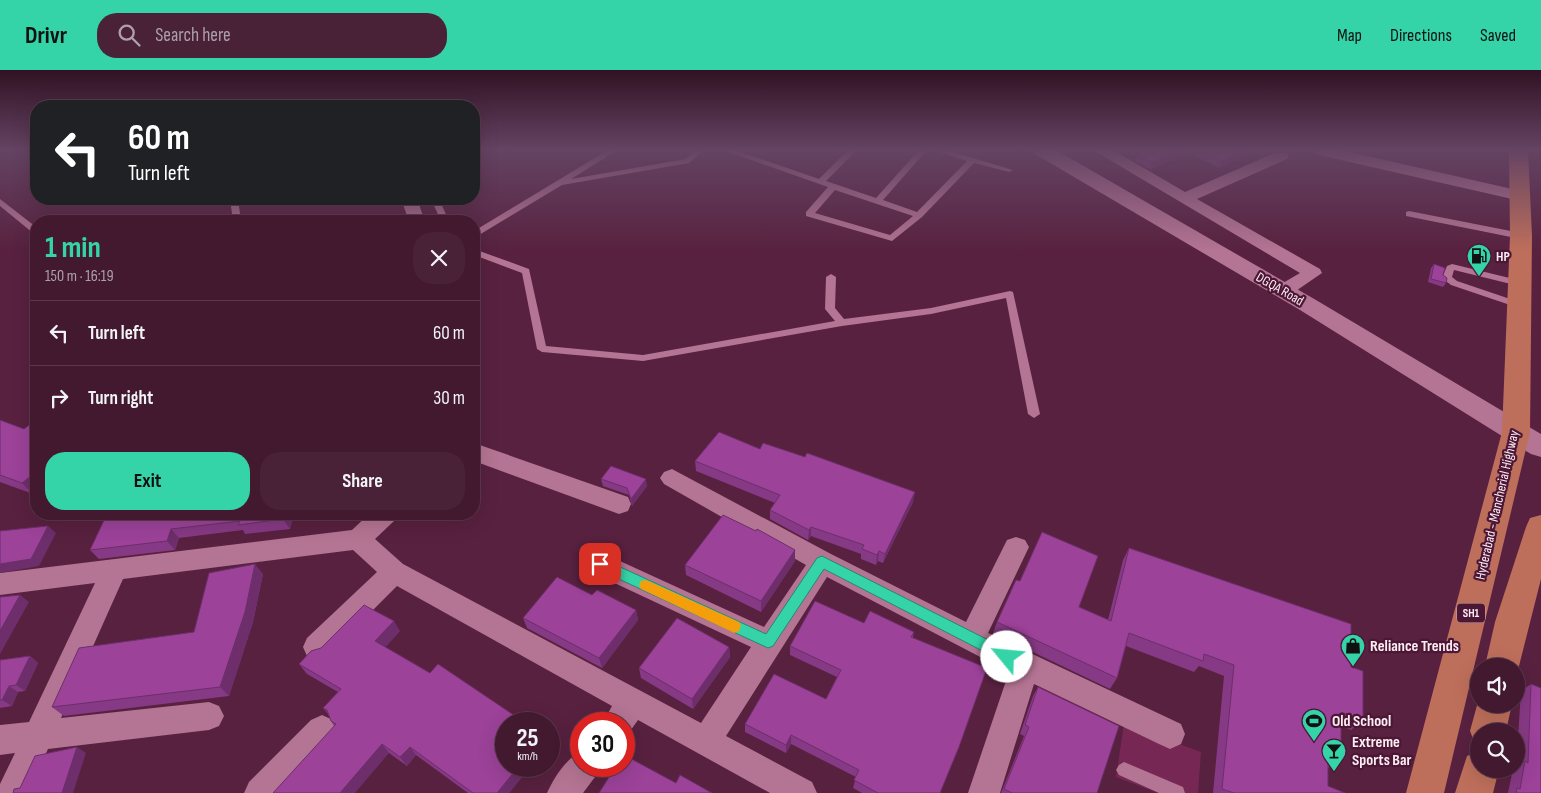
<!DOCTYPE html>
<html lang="en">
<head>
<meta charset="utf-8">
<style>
  :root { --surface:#42192f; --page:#492237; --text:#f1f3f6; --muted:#aea0aa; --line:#5a384b; --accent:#34d4a8 }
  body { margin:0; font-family:"Sofia Sans Condensed",sans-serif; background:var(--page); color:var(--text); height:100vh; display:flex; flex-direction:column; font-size:19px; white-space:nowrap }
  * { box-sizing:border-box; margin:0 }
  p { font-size:16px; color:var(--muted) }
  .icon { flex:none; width:28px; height:28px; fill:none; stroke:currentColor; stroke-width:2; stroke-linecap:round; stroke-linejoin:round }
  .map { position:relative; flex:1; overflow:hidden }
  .side { position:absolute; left:30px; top:145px; width:450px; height:305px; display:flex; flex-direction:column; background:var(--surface); border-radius:20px; box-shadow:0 5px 20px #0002,0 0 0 1px var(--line) }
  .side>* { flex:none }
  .guide { position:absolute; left:30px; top:30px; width:450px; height:105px; border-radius:20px; box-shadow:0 5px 20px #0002,0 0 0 1px var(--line); background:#202124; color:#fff; overflow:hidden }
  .buttons { position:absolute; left:1470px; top:588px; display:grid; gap:10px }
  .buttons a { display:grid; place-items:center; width:55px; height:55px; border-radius:50%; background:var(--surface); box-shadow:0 5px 20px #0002,0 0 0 1px var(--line); font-size:25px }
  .speed { position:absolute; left:495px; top:642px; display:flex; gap:10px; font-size:25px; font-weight:700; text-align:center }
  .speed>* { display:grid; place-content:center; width:65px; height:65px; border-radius:50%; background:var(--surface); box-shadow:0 5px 20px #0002,0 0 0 1px var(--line); line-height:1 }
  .speed small { font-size:12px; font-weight:400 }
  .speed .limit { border:8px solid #d22; background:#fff; color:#111 }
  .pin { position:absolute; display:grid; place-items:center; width:42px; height:42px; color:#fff; margin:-21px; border-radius:10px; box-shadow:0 2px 8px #0006 }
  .me { position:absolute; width:55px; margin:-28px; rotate:298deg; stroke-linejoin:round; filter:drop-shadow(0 0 4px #0008) }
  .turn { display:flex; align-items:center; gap:18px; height:105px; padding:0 15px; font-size:22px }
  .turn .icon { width:65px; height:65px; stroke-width:2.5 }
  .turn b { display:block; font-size:35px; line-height:42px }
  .round { display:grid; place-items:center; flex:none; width:52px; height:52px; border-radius:20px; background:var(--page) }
  .overview { display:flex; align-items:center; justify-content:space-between; height:85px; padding:0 15px }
  h1 { font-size:30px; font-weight:700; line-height:38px; color:var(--accent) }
  .action { display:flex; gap:10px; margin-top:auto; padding:10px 15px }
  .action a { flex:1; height:58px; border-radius:20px; background:var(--accent); color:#111; font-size:20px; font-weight:700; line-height:58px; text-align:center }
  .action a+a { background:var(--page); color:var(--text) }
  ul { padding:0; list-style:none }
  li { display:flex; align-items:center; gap:15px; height:65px; padding:0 15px; border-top:1px solid var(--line) }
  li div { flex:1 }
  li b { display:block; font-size:19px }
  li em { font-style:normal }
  header { display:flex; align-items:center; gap:30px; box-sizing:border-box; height:70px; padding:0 25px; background:var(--accent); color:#111 }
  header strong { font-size:24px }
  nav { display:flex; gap:28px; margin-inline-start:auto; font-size:18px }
  .search { width:350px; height:45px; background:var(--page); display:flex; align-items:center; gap:12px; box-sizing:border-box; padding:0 18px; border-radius:20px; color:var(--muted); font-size:19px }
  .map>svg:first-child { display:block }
  .green { fill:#772754 }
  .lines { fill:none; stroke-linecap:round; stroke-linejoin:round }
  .service { fill:#b47493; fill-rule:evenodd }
  .minor { fill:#b47493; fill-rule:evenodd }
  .secondary { fill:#b47493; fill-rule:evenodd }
  .primary { fill:#be6f5b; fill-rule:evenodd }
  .wall { fill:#863984 }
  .shaded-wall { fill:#6d2e6b }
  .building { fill:#9c4299; stroke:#6d2e6b }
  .route { fill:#34d4a8; stroke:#228a6d }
  .slow { fill:#f59e0b }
  .labels { text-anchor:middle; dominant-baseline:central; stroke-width:4.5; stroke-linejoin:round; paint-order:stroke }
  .shield { fill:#4c1635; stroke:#c7acbb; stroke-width:1 }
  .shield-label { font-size:12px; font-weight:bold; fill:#fcedf4 }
  .poi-label { font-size:14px; font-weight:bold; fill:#fcedf4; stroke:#4c1635; text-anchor:start }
  .street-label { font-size:14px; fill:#fcedf4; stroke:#4c1635 }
  .near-poi-label { font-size:16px; font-weight:bold; fill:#fcedf4; stroke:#4c1635; text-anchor:start }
</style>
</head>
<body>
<header>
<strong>Drivr</strong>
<div class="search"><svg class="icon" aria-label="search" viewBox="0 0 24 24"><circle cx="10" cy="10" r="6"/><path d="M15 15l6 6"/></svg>Search here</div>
<nav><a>Map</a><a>Directions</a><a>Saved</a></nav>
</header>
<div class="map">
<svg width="1541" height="723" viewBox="0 0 1541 723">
  <rect width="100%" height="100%" fill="#58213f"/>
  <polygon class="green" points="1124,654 1201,682 1198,723 1158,723 1116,707"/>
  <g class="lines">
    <g class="service">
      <polygon points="608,80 618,80 571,109 686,89 695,80 704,80 689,93 562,115 474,168 474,161"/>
      <path d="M 723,80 L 735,80 L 819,109 L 848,80 L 857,80 L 826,111 L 876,128 L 919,80 L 927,80 L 883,130 L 917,142 L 967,91 L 933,80 L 946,80 L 1013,100 L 1009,102 L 974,93 L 922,147 L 892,171 L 806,146 L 806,142 L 828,117 ZM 835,120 L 913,146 L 890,165 L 815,143 Z"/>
      <polygon points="0,129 36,157 36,164 33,163 0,136"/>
      <polygon points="230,129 238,129 241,151 233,151"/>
      <polygon points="431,129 439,129 449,151 441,151"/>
      <polygon points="1409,141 1521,163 1525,166 1521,169 1406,146 1406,142"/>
      <polygon points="474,179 529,199 546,276 643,285 835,251 825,239 826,207 831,204 836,207 835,238 844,249 931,238 1010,221 1013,222 1040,344 1034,348 1028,344 1006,228 931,244 842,256 643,291 542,282 537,279 522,203 474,185"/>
      <polygon points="1452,194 1522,211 1522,215 1519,216 1454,200 1452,207 1457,211 1522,233 1524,235 1519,238 1516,237 1451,215 1442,208 1447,196"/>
      <polygon points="1124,692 1183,717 1185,723 1159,723 1119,705 1116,700 1119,695"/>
    </g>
    <g class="minor">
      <polygon points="1093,80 1113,80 1185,122 1275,83 1287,83 1289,86 1287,89 1197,129 1320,199 1322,203 1290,225 1276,225 1273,221 1276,217 1300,203"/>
      <polygon points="1311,80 1341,80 1521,121 1527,122 1529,126 1527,130 1521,131 1319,85"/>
      <polygon points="401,129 417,129 425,151 409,151"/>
      <polygon points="474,373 628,427 631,434 628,441 619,444 474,391"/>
      <polygon points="672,399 831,484 966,552 1007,470 1016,467 1025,470 1029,477 988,563 1181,654 1185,664 1181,674 1170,679 1159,674 1034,614 1000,723 968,723 1009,602 827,507 726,666 812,712 817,723 770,723 638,650 628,664 624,666 624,654 602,654 612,636 397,516 327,586 317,590 307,586 303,577 307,568 377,502 353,480 123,509 61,648 209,632 219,636 224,646 219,656 209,660 48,679 28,723 0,723 0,714 15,683 0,685 0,655 29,652 95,513 0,525 0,503 352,460 369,444 397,444 394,451 375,469 403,494 701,653 751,577 591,502 587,494 591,486 600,483 609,486 764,557 806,495 664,414 660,408 664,402"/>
      <polygon points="322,645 333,650 337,660 333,670 282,723 244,723 249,712 311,650"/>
      <path d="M 581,682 L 581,696 L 599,696 L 595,707 L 583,723 L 547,723 C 554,708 566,688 581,682 Z"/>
    </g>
    <polygon class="secondary" points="1033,80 1056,80 1316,230 1541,364 1541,387 1531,384 1300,240 1035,84"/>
    <g class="primary">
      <polygon points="1509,80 1528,80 1532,166 1530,362 1444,723 1406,723 1502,362 1510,166"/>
      <polygon points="1541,445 1541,509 1519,596 1516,603 1516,596 1485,596 1495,552 1526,457 1530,448"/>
      <polygon points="1479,628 1479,634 1512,634 1506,661 1479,661 1479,675 1475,674 1470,661"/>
      <polygon points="1479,681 1479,699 1499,699 1493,723 1455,723 1467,686"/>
    </g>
  </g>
  <g class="wall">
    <polygon points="1145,80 1257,80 1219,98 1190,83 1150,99 1135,91 1138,84"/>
    <polygon points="1434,194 1443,205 1446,213 1443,217 1428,212 1431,198"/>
    <polygon points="0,350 24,359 36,350 36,421 33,424 0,412"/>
    <polygon points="760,379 913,432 883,493 878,491 876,495 861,489 861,484 811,466 808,470 770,449 770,440 775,433 696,401 695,391"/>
    <polygon points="601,409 647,416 632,436 629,425 603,416"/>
    <polygon points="107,444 294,444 290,459 245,464 243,460 179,468 175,480 99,489 90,480"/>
    <polygon points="1129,478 1351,597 1363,650 1351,660 1341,656 1341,688 1328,698 1328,716 1345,723 1213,723 1224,606 1199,596 1194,602 1126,576 1117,608 1110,619 993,563 997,552 1079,537 1108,550 1123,490"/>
    <polygon points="795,480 795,491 761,542 686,505 685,495"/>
    <polygon points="263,504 253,552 229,626 64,646 52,637 194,562"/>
    <polygon points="592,525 636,540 638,550 602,598 527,558 523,548"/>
    <polygon points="400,561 385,577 506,696 531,696 509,723 468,723 416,685 407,696 389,683 334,656 331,651 328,644 323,638 338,622 307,604 299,594"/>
    <polygon points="914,562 913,567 941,723 862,723 853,718 856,707 791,674 786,683 745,662 745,654 826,629 837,607 790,585 790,576"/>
    <polygon points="729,577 730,587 693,639 641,608 639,598"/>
    <polygon points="30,586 38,593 25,621 18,622 12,636 0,638 0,590"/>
    <polygon points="1531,614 1541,723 1508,723 1513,699 1516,699 1521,621"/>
    <polygon points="1038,617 1097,723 1001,723 1024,666 1020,664 1033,626"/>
  </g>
  <g class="shaded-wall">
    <polygon points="1183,80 1191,80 1190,83 1150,99 1152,92"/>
    <polygon points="1245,80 1257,80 1219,98 1222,91"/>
    <polygon points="36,402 36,421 33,424 22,413"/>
    <polygon points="646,409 647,416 632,436 631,429"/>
    <polygon points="915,422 913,432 883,493 885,484"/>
    <polygon points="285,444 294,444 290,459 283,449"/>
    <polygon points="48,456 56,463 39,496 0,503 0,494"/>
    <polygon points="811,457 811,466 808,470 809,460"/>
    <polygon points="171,459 179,468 175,480 167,471"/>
    <polygon points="795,480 795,491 761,542 761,531"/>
    <polygon points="879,481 878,491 876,495 877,485"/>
    <polygon points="255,494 263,504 253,552 229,626 220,617"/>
    <polygon points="20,525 29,532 0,584 0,561"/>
    <polygon points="636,540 638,550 602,598 599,588"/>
    <polygon points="394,551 400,561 382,581 375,571"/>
    <polygon points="729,577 730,587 693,639 692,629"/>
    <polygon points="30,586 38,593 25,621 16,615"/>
    <polygon points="9,616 18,622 12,636 2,630"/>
    <polygon points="791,665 791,674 786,683 786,675"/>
    <polygon points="382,674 389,683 355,723 340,723"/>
    <polygon points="77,677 86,683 73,723 62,723"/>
    <polygon points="410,677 416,685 407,696 400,687"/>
    <polygon points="519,696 531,696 509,723 497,723"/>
  </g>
  <g class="building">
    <polygon points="1145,80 1183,80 1152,92 1138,84"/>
    <polygon points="1200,80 1245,80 1222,91"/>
    <polygon points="1434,194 1445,198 1443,205 1447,208 1446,213 1431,209"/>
    <polygon points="0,350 24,359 36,350 36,402 22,413 0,405"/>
    <polygon points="719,362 760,379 763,373 805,387 807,383 915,422 885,484 879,481 877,485 862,479 864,475 811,457 809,460 770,440 780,425 695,391"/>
    <polygon points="611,396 646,409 631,429 627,418 601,409"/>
    <polygon points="107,444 285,444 283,449 238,455 240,451 171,459 167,471 90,480"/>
    <polygon points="723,445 756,461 757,459 795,480 761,531 685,495"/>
    <polygon points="48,456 31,489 0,494 0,461"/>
    <polygon points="1042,462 1098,486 1079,537 1111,551 1129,478 1351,554 1351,597 1363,601 1363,650 1341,642 1341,688 1328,684 1328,716 1345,723 1234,723 1222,719 1234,595 1204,584 1203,591 1129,563 1117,608 997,552 1016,510 1020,511"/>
    <polygon points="255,494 245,542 220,617 52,637 79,578 194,562 209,503"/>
    <polygon points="557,507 592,525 597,520 636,540 599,588 523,548"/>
    <polygon points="20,525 0,561 0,527"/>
    <polygon points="815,531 864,553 870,541 914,562 911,567 987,598 959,677 940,723 878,723 854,710 859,700 791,665 786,675 745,654 774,604 826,629 841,600 790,576"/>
    <polygon points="364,535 394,551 375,571 430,603 438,594 527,654 506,654 506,696 519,696 497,723 473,723 410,677 400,687 382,674 340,723 273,723 336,654 331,651 327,640 323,638 341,619 299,594 311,581 321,578"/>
    <polygon points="677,548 729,577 692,629 639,598"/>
    <polygon points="30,586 16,615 9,616 2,630 0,630 0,590"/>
    <polygon points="1531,614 1541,618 1541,723 1516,723 1517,718 1520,719 1525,691 1528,693"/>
    <polygon points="1038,617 1119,656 1097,723 1012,723 1004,719 1029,657 1025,655"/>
    <polygon points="77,677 62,723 13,723 14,719 20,718 35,686"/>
    <polygon points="624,685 676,713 680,705 712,723 599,723 616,696 624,696"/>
  </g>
  <linearGradient id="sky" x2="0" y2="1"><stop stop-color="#301223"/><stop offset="0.44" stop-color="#644363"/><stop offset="1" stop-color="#644363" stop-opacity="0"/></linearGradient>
  <rect width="1541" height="181" fill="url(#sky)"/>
  <polygon class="route" points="822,486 1012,582 1014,587 1012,591 1007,593 1002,591 824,499 773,576 768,578 595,498 593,494 595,490 605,490 766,564 817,488"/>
  <polygon class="slow" points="646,510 739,552 741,556 739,561 734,563 730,561 641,519 639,515 641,511"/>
  <defs>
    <symbol id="fuel-pin" viewBox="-11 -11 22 30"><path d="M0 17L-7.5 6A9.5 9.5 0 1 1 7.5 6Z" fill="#34d4a8" stroke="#4c1635"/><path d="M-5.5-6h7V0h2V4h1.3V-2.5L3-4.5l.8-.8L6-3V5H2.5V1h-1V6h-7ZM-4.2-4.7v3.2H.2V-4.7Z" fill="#111"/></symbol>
    <symbol id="shop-pin" viewBox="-11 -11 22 30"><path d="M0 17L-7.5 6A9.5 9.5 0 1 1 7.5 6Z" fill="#34d4a8" stroke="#4c1635"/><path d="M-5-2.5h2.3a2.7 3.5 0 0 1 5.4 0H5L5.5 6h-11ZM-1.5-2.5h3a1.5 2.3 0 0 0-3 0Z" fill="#111"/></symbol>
    <symbol id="stadium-pin" viewBox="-11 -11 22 30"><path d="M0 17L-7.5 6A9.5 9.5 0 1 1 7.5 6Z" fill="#34d4a8" stroke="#4c1635"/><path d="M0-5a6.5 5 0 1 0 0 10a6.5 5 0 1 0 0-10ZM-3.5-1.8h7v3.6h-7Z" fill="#111"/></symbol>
    <symbol id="bar-pin" viewBox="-11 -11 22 30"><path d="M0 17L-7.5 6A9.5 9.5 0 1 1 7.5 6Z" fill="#34d4a8" stroke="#4c1635"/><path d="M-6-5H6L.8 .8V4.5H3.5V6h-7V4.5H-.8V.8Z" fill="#111"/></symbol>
  </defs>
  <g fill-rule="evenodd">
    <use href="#fuel-pin" x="1465" y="172" width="28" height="38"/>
    <use href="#shop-pin" x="1339" y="562" width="28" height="38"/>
    <use href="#stadium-pin" x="1300" y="637" width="28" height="38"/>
    <use href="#bar-pin" x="1320" y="667" width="28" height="38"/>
  </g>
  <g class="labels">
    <rect class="shield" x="1457" y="533.5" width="28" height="19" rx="4"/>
    <g class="shield-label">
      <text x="1471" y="543">SH1</text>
    </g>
    <g class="poi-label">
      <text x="1496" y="186">HP</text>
    </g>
    <g class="street-label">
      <text transform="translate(1280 219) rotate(30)">DGQA Road</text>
      <text transform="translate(1497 435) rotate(-77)">Hyderabad - Mancherial Highway</text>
    </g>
    <g class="near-poi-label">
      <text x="1370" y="576">Reliance Trends</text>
      <text x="1332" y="651">Old School</text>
      <text x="1352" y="672">Extreme<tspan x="1352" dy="18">Sports Bar</tspan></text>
    </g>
  </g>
</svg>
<div class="buttons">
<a><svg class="icon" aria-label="sound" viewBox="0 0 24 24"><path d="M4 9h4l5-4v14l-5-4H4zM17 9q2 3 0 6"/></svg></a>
<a><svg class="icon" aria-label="search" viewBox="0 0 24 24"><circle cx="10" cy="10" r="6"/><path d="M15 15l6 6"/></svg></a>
</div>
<div class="speed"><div>25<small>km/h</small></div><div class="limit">30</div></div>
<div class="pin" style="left:600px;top:494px;background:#d93025"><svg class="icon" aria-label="arrive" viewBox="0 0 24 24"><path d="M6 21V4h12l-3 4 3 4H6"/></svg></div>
<svg class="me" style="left:1007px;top:587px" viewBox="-20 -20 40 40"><circle r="19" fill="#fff"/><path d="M0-13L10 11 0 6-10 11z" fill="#34d4a8"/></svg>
<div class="guide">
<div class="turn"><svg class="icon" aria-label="left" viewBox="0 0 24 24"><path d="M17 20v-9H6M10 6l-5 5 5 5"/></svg><div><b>60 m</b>Turn left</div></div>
</div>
<section class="side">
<div class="overview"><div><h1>1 min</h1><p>150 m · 16:19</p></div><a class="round"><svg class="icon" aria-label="close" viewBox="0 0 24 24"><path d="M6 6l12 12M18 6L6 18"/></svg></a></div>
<ul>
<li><svg class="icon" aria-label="left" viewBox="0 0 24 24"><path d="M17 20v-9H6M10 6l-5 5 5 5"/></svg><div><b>Turn left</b></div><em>60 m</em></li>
<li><svg class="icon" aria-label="right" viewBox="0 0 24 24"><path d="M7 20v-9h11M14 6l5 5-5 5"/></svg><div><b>Turn right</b></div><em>30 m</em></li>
</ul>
<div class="action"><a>Exit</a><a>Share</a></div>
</section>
</div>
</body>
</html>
